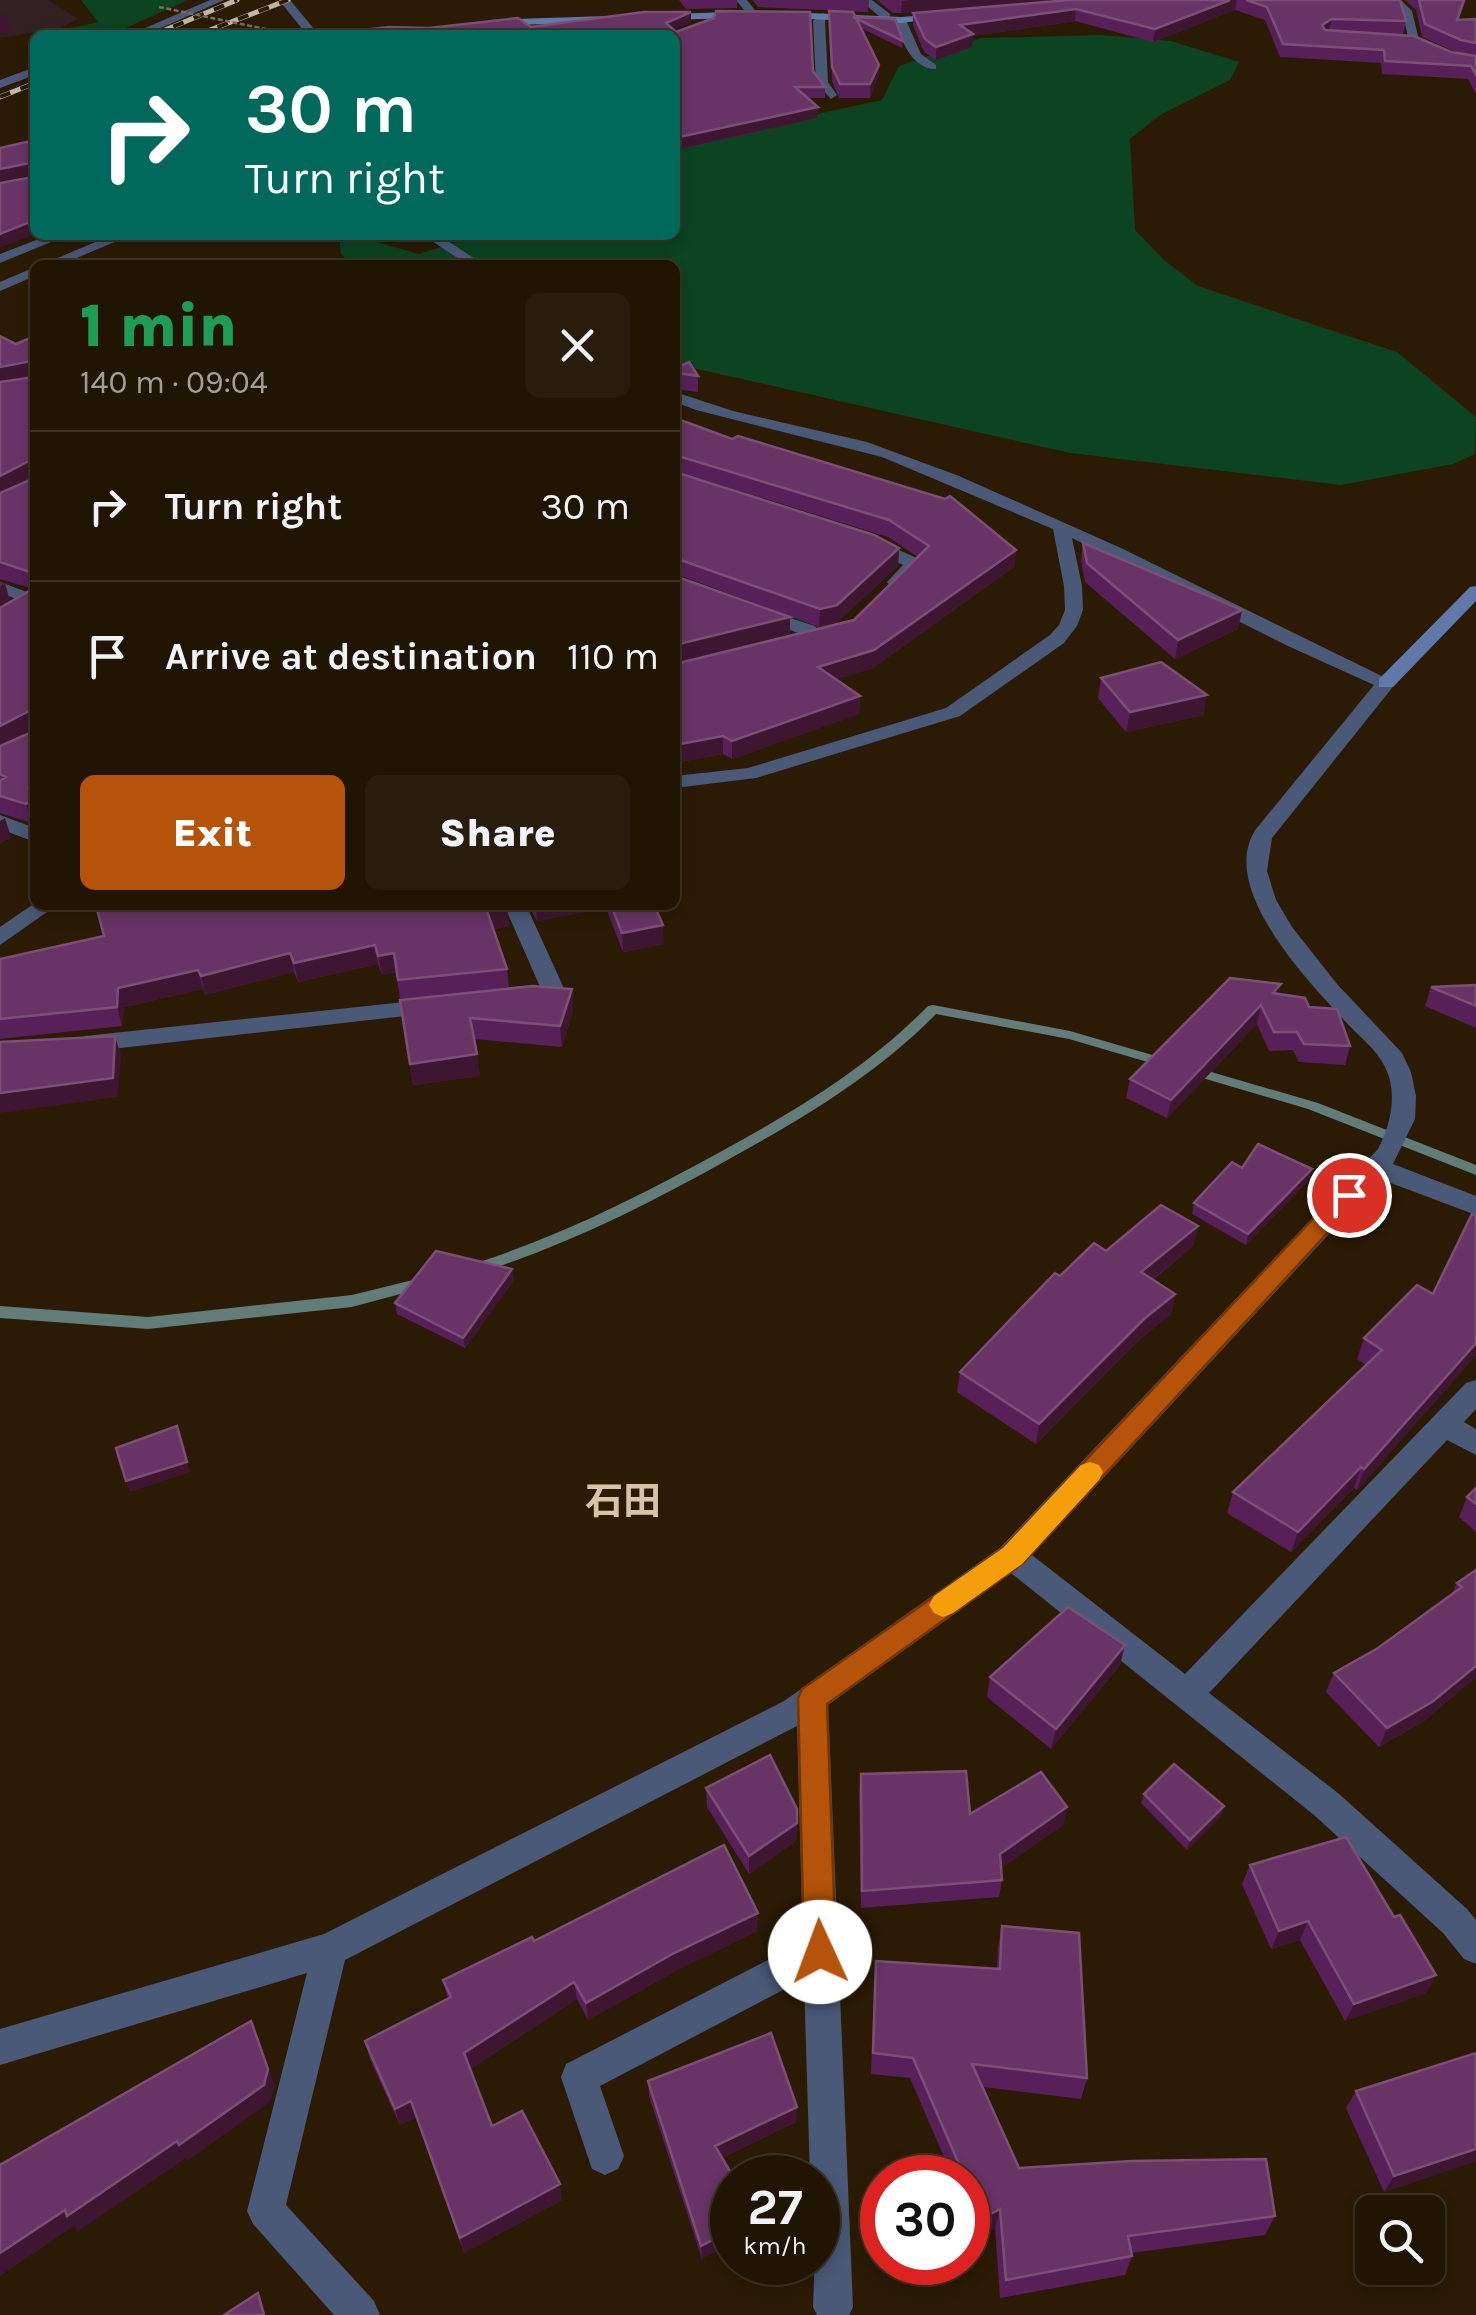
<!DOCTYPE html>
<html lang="en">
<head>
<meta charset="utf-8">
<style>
  :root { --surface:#201403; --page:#281d0d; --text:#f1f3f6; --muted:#a29e9a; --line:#3d3325; --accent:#b45309 }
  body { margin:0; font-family:Karla,"Noto Sans JP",sans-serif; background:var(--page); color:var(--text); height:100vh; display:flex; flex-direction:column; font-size:38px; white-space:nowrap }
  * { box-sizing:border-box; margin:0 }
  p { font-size:32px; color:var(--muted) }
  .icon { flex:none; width:55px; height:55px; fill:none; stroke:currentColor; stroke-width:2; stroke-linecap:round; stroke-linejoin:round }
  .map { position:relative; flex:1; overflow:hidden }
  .panel { position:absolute; left:30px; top:260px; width:650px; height:650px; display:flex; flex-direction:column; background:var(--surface); border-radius:15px; box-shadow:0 5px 15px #0003,0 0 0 2px var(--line) }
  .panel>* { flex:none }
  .guide { position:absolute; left:30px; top:30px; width:650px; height:210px; border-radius:15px; box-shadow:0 5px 15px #0003,0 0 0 2px var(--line); background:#00695c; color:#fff; overflow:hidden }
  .buttons { position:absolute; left:1355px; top:2195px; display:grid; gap:20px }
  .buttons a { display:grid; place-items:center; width:90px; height:90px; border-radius:15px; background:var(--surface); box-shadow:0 5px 15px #0003,0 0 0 2px var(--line); font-size:50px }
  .speed { position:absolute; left:710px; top:2155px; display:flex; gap:20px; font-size:50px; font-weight:700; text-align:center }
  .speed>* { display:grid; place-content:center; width:130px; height:130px; border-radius:50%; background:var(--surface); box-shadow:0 5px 15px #0003,0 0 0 2px var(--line); line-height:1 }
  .speed small { font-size:25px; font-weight:400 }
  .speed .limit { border:15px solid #d22; background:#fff; color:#111 }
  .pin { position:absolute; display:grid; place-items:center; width:85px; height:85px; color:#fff; margin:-42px; border:5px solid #fff; border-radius:50%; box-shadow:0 2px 10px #0007 }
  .me { position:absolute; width:110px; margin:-55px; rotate:358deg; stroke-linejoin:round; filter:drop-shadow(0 0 8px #0008) }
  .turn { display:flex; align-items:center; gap:35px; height:210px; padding:0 50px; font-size:45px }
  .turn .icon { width:130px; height:130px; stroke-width:2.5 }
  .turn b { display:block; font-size:70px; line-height:85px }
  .round { display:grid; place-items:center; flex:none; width:105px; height:105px; border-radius:15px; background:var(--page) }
  .headline { display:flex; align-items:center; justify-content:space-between; height:170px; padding:0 50px }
  h1 { font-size:60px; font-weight:800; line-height:75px; color:#1e9e55 }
  .button { display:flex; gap:20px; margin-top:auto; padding:20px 50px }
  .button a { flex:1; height:115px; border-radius:15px; background:var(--accent); color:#fff; font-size:40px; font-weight:800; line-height:115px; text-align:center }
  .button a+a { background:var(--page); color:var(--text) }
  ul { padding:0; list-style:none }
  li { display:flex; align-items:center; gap:30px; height:150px; padding:0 50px; border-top:2px solid var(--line) }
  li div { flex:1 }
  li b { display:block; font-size:38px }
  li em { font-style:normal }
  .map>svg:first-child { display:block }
  .education { fill:#332023 }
  .green { fill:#0c4320 }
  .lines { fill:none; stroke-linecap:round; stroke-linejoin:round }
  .stream { fill:#617c79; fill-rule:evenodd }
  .street { fill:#4a5977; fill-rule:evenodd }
  .secondary { fill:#6179aa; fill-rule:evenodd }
  .rail-casing { stroke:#c1b5a6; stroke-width:5 }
  .rail { stroke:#2b1b04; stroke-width:4; stroke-dasharray:11; stroke-linecap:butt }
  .path-bridge { stroke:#7a6d59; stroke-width:2.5; stroke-dasharray:5 2.5; stroke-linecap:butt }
  .wall { fill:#582059 }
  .shaded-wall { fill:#3f1632 }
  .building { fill:#673465; stroke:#7b4f76; stroke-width:2.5 }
  .route { fill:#b45309; stroke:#753606; stroke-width:2.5 }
  .slow { fill:#f59e0b }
  .labels { text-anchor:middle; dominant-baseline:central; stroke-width:10; stroke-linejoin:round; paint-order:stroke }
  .quarter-label { font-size:38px; font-weight:bold; fill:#d8c3a8; stroke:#2b1b04 }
</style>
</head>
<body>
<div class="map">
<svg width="1476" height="2315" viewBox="0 0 1476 2315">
  <rect width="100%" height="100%" fill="#2b1b04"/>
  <polygon class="education" points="0,0 48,0 78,19 57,29 0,38"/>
  <g class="green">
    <polygon points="81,0 188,0 110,35 40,35 98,22"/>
    <polygon points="1102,35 1171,41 1239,62 1230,80 1160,115 1130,139 1135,230 1164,260 1198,286 1397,352 1476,417 1475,454 1453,464 1341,485 1070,453 675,364 675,265 352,265 341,254 339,235 352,235 419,254 463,240 459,235 675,235 675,145 882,100 899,66 981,38"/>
  </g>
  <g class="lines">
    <g class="stream">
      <path d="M 933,1005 L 1070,1031 L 1173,1061 L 1175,1064 L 1168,1068 L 1069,1039 L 936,1014 C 876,1075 805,1117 731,1158 C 649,1204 566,1246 475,1274 L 470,1273 L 468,1269 L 470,1265 C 559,1237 640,1196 722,1151 C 797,1110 868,1067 928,1006 Z"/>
      <polygon points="1194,1067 1318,1103 1476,1165 1476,1175 1308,1109 1189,1074 1187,1071"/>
      <polygon points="425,1277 430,1278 432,1282 430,1286 352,1307 148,1329 0,1318 0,1306 148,1317 352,1295"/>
    </g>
    <g class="street">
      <polygon points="210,0 224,0 145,35 129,35"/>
      <polygon points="279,0 290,0 319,35 307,35"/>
      <polygon points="736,0 747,0 758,14 749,16"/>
      <polygon points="860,0 872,0 890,14 889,22 881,22 880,17"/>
      <polygon points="1389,0 1401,0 1412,11 1419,40 1457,57 1476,60 1476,66 1450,62 1410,44 1402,12"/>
      <polygon points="823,13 829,16 825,21 828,82 837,95 831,99 816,82 813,21"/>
      <path d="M 897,18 L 905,18 L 921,54 L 936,65 L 936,69 C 911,69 899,38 897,18 Z"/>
      <polygon points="35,67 35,75 0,88 0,80"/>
      <polygon points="49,235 68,235 0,263 0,254"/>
      <polygon points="112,235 131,235 60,265 41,265"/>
      <polygon points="423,235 439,235 481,263 468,265"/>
      <polygon points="35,267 35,276 0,291 0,282"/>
      <path d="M 675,392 L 733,411 L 867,442 L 959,476 L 1121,548 L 1396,683 L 1272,838 L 1267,871 L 1276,900 L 1292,927 L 1337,984 L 1402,1053 L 1411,1072 L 1416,1096 L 1415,1119 L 1393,1164 L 1476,1196 L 1476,1215 L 1380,1179 L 1032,1555 L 1185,1674 L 1466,1383 L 1476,1380 L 1476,1409 L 1464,1422 L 1476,1429 L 1476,1455 L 1447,1440 L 1209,1693 L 1338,1793 L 1467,1909 L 1476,1920 L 1476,1964 L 1464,1959 L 1443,1933 L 1314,1815 L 1011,1573 L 828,1705 L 853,2307 L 849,2315 L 817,2315 L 813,2307 L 818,2178 L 810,2178 L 804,1979 L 600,2086 L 624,2156 L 618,2169 L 605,2175 L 592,2169 L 561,2077 L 566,2064 L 803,1942 L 797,1726 L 345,1960 L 286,2205 L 374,2301 L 380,2315 L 334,2315 L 253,2224 L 247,2211 L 307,1973 L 0,2065 L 0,2029 L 324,1934 L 784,1701 L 1001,1547 L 1378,1149 C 1391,1124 1398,1093 1385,1067 C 1377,1049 1357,1035 1344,1020 C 1307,980 1217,887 1256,829 L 1374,685 L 1288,646 L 1072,538 L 1082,586 L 1083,610 L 1077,626 L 1064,643 L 960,716 L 756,778 L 675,788 L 675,776 L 748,768 L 946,708 L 1050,635 L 1059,625 L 1065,610 L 1064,586 L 1053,529 L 882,457 L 696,410 L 675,402 Z"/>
      <polygon points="868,536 921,560 924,564 902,586 890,586 887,582 903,565 862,545 859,541"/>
      <polygon points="0,582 35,595 35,606 0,593"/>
      <polygon points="760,608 815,626 825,638 823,642 809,642 801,634 754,617 754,609"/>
      <polygon points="0,815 35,828 35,842 0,829"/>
      <polygon points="35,903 57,905 0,945 0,927"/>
      <polygon points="504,905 526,905 567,995 563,1000 532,1005 520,997 524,992 541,989"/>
      <polygon points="433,999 445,1007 441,1012 85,1052 73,1044 85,1036"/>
    </g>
    <g class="secondary">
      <polygon points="762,11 901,17 943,14 949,17 901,23 762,17 489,26 483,23 489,20"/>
      <polygon points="1476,586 1476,601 1393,687 1379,687 1379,679 1470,587"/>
    </g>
    <defs>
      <g id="rail">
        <polyline points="153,35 237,0"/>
        <polyline points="197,35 288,0"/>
        <polyline points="0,97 35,83"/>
      </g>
    </defs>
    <use href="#rail" class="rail-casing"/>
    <use href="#rail" class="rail"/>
    <polyline class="path-bridge" points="159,7 294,35"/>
  </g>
  <g class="wall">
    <polygon points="679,0 737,0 737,8 686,9"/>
    <polygon points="752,0 869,0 868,12 758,7"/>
    <polygon points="877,0 1400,0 1406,21 1403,34 1382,34 1458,53 1422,37 1416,10 1405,0 1466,0 1459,19 1476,19 1476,94 1468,79 1382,74 1381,63 1280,57 1265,20 1235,10 1153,42 1075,21 973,36 972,47 936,60 924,52 913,26 913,13 1006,5 901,13 893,13"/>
    <polygon points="829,11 855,17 903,41 902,48 861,28 879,65 878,78 870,98 839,98 832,81"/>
    <polygon points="691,22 674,30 813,71 825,87 825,98 808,98 818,107 817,118 695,146 675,35 372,35 372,29 531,27"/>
    <polygon points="0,336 16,344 35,336 35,821 32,823 0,813 0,581 5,584 10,601 33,589 0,579"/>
    <polygon points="675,368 698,376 698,392 675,389"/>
    <polygon points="675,418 1016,550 1014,567 873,668 836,679 860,696 859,714 732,759 723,754 675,763 854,620 918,557 888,537 676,471 899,548 898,566 836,623 819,627 676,574 675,575"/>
    <polygon points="1083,543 1242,610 1238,629 1175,659 1085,582 1081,561"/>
    <polygon points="1101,678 1204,715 1126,732 1098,698"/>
    <polygon points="528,905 654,905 664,944 623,952 606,908 537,921"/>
    <polygon points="507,908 509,926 493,929 507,969 509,988 572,989 573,1010 562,1047 474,1039 480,1076 413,1085 400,1000 507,989 400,999 396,972 382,975 378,964 298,982 294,972 205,995 203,989 124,1007 122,1026 0,1039 0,959 104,936"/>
    <polygon points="1476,985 1476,1028 1425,1006 1431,987"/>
    <polygon points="1279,994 1309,1007 1350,1046 1345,1065 1299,1062 1293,1050 1269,1051 1257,1024 1167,1118 1126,1098 1130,1079"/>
    <polygon points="1242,1168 1309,1180 1246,1245 1192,1214 1194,1203"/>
    <polygon points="1476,1216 1476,1355 1357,1490 1354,1488 1291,1552 1227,1513 1233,1492 1366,1365 1357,1359 1364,1338 1433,1294"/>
    <polygon points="1198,1226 1193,1246 1153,1280 1175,1294 1171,1314 1140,1339 1036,1444 957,1392 960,1372 1060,1276 1106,1251"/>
    <polygon points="514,1280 465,1348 397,1314 395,1303"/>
    <polygon points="1476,1488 1476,1532 1459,1517 1467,1497"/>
    <polygon points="1476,1570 1476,1677 1424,1721 1379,1747 1326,1692 1334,1673 1378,1648 1451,1595 1457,1583"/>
    <polygon points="1120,1665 1051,1749 987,1697 990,1677"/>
    <polygon points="861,1774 970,1814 1067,1807 1063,1825 1001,1868 1002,1880 999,1897 861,1908 859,1792"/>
    <polygon points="706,1788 797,1823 796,1841 749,1874 707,1807"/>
    <polygon points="1144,1794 1221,1816 1187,1850 1141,1803"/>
    <polygon points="1250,1865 1426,1993 1345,2021 1300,1940 1271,1949 1242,1884"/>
    <polygon points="1002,1926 1087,2078 1081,2099 983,2087 1019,2168 1275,2216 1265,2235 1131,2253 1132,2256 1125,2275 1000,2298 995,2228 978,2237 968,2212 968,2178 953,2178 910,2078 871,2074 874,1983 876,1961 997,1969 998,1948"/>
    <polygon points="757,1931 675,1971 588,2020 577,1999 470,2069 492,2126 562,2200 464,2253 416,2117 400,2125 370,2059 365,2041 448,1999 443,1980 534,1941"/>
    <polygon points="1476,2053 1476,2161 1384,2192 1346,2108 1356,2091"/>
    <polygon points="648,2081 796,2122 722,2158 702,2259 649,2096"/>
  </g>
  <g class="shaded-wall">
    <polygon points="910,0 1075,0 901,13 902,1"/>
    <polygon points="1230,0 1237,0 1235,10 1153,42 1155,29"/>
    <polygon points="1076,9 1075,21 973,36 972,47 936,60 936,47 960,25"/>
    <polygon points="691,12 691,22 666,34 666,23"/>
    <polygon points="7,14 11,32 0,33 0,15"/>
    <polygon points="1332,19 1329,32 1319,38 1322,25"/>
    <polygon points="879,65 878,78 870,98 870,84"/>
    <polygon points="818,107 817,118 675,150 675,138"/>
    <polygon points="35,162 35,175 0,181 0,169"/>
    <polygon points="35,220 35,234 0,248 0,234"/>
    <polygon points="31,361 35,377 0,384 0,367"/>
    <polygon points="678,391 679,407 675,410 675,393"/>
    <polygon points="31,460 35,478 0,495 0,476"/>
    <polygon points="899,548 898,566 836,623 819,627 820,609"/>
    <polygon points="1016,550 1014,567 873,668 818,685 818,667"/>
    <polygon points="5,584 10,601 0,608 0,587"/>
    <polygon points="1242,610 1238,629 1175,659 1178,640"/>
    <polygon points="790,617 790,634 675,663 675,645"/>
    <polygon points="1207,695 1204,715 1126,732 1130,712"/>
    <polygon points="860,696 859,714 732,759 732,741"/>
    <polygon points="31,710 35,729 0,747 0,726"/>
    <polygon points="723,736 723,754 675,763 675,745"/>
    <polygon points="35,799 35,821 32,823 26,804"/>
    <polygon points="5,818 11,837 0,844 0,821"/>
    <polygon points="536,905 605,905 606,908 537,921"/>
    <polygon points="507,908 509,926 489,930 487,911"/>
    <polygon points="663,925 664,944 623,952 622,933"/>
    <polygon points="375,945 378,964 298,982 294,963"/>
    <polygon points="290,953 294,972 205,995 201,976"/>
    <polygon points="394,953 396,972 382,975 378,956"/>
    <polygon points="198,970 203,989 124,1007 122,1026 117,1007 118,988"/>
    <polygon points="572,989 573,1010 562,1047 560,1026"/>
    <polygon points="1261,1005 1257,1024 1167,1118 1171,1100"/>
    <polygon points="115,1036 121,1055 118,1097 0,1113 0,1093"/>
    <polygon points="477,1054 480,1076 413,1085 410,1064"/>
    <polygon points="1312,1169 1309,1180 1246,1245 1248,1234"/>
    <polygon points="1198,1226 1193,1246 1137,1292 1141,1272"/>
    <polygon points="512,1269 514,1280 465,1348 463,1338"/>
    <polygon points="1175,1294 1171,1314 1140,1339 1036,1444 1039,1424 1144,1319"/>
    <polygon points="1476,1343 1476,1355 1357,1490 1364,1469"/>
    <polygon points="177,1426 190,1472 130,1492 126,1481"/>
    <polygon points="1361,1467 1354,1488 1291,1552 1298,1532"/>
    <polygon points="1125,1645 1120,1665 1051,1749 1056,1729"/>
    <polygon points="1476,1666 1476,1677 1424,1721 1379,1747 1387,1728"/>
    <polygon points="1224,1806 1221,1816 1187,1850 1190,1840"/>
    <polygon points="1067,1807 1063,1825 996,1872 1000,1854"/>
    <polygon points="797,1823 796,1841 749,1874 749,1856"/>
    <polygon points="758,1913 757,1931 675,1971 588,2020 586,2003 674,1953"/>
    <polygon points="1308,1921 1300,1940 1271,1949 1279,1931"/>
    <polygon points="1436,1975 1426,1993 1345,2021 1354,2004"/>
    <polygon points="574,1982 577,1999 468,2070 464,2053"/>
    <polygon points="251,2021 275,2086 271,2101 187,2161 186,2158 78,2231 74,2226 0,2276 0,2253"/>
    <polygon points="411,2101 416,2117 400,2125 395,2109"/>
    <polygon points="797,2107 796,2122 716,2161 715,2146"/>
    <polygon points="1476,2149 1476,2161 1384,2192 1394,2176"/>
    <polygon points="560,2184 562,2200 464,2253 460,2238"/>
    <polygon points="1000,2209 995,2228 978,2237 983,2218"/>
    <polygon points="732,2230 732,2244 702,2259 701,2246"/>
  </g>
  <g class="building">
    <polygon points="1069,0 1230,0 1155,29 1076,9 960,25 973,34 936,47 925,39 913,13"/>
    <polygon points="1246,0 1400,0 1406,21 1332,19 1322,25 1325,30 1414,36 1451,52 1476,56 1476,75 1471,66 1385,61 1384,50 1283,44 1267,7"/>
    <polygon points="1419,0 1464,0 1457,20 1476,19 1476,43 1461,40 1425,24"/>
    <polygon points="716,11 810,12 813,71 825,87 795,87 818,107 675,138 675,35 377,35 372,29 389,27 429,28 518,18 531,27 644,12 691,12 666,23 676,32 714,18"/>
    <polygon points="829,11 853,12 879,65 870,84 840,84 832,67"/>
    <polygon points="853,17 895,19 903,41"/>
    <polygon points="35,140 35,220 0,234 0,183 33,177 35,162 0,169 0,148"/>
    <polygon points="209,261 219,265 200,265"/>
    <polygon points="0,336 16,344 35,336 35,793 30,790 35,799 26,804 0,796 0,781 6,777 0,774 0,746 32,732 31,710 0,726 0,608 34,588 33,573 0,562 0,493 32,479 31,460 0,476 0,382 34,377 35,365 31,361 0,367"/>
    <polygon points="689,362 698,376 675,373 675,368"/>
    <polygon points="675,418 732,439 738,436 945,499 950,496 1016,550 874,650 818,667 860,696 732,741 723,736 675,745 675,664 854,620 929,546 889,520 675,455"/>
    <polygon points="675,472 874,535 899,548 837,605 820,609 675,558"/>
    <polygon points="1083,543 1242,610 1178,640 1087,563"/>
    <polygon points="675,576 790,617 675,645"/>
    <polygon points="1161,662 1207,695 1130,712 1101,678"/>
    <polygon points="96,905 506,905 507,908 487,911 507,969 398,980 394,953 378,956 375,945 294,963 290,953 201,976 198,970 118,988 117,1007 0,1019 0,959 104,936"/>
    <polygon points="611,905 654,905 663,925 622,933"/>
    <polygon points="1230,978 1281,984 1273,993 1305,998 1309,1007 1337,1009 1350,1046 1304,1044 1297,1032 1274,1032 1261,1005 1171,1100 1130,1079"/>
    <polygon points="1476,985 1476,1006 1431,987"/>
    <polygon points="533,986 572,989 560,1026 470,1018 477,1054 410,1064 400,1000"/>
    <polygon points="115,1036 113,1078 0,1093 0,1042"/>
    <polygon points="1258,1144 1312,1169 1248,1234 1194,1203 1232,1162 1242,1168"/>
    <polygon points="1161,1205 1198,1226 1141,1272 1175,1294 1144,1319 1039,1424 960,1372 1055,1273 1060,1276 1094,1243 1106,1251"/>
    <polygon points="1472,1214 1476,1216 1476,1343 1364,1469 1361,1467 1298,1532 1233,1492 1382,1350 1364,1338 1417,1285 1433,1294"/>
    <polygon points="436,1251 512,1269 463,1338 395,1303"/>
    <polygon points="177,1426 187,1462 126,1481 116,1448"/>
    <polygon points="1476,1488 1476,1504 1467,1497"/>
    <polygon points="1476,1570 1476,1666 1432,1702 1387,1728 1334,1673 1378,1648 1462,1587 1457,1583"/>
    <polygon points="1068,1607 1125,1645 1056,1729 990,1677"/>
    <polygon points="770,1755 797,1809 797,1823 749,1856 706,1788"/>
    <polygon points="1174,1764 1224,1806 1190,1840 1144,1794"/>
    <polygon points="966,1771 970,1814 1041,1772 1067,1807 1000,1854 1002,1880 862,1891 861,1774"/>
    <polygon points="1346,1837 1394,1917 1400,1915 1436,1975 1354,2004 1308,1921 1279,1931 1250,1865"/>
    <polygon points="724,1845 758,1913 674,1953 586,2003 574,1982 464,2053 492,2126 522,2111 560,2184 460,2238 411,2101 395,2109 365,2041 451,1997 443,1980 532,1937 534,1941"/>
    <polygon points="1002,1926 1079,1933 1087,2078 972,2064 1019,2168 1132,2161 1266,2159 1275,2216 1128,2236 1132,2256 1006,2280 1000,2209 983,2218 968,2183 968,2178 965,2178 913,2058 873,2053 876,1961 1000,1969"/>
    <polygon points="251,2021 268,2069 264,2085 179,2145 177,2141 67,2216 65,2210 0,2253 0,2165"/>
    <polygon points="771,2033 797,2107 715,2146 734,2178 732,2178 732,2230 701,2246 648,2081"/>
    <polygon points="1476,2053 1476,2149 1394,2176 1356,2091"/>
    <polygon points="258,2293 264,2315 224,2315"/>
  </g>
  <polygon class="route" points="1349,1186 1357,1189 1360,1195 1357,1201 1022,1564 827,1704 836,1952 831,1963 820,1967 809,1963 804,1952 798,1698 802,1689 1003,1548 1341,1189"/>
  <polygon class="slow" points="1090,1462 1099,1465 1103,1472 1099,1480 1022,1564 953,1613 943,1617 934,1613 929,1605 934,1596 1003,1548 1081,1465"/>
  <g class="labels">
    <g class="quarter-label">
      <text x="623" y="1501">石田</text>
    </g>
  </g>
</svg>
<div class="buttons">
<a><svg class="icon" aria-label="search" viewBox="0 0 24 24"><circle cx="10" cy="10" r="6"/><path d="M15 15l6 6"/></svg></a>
</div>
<div class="speed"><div>27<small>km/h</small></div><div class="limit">30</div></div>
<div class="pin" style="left:1349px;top:1195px;background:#d93025"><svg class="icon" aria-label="arrive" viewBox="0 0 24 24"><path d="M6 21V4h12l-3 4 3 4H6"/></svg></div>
<svg class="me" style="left:820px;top:1952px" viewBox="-20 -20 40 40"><circle r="19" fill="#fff"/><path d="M0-13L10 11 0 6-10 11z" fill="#b45309"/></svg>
<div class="guide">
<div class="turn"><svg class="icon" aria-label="right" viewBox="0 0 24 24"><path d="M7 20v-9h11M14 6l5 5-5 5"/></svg><div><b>30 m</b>Turn right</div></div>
</div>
<section class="panel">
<div class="headline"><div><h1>1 min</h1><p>140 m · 09:04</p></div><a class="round"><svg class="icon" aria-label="close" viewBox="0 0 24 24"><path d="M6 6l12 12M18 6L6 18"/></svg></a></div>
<ul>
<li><svg class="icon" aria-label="right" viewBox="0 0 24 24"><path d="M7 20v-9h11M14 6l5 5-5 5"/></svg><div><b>Turn right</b></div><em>30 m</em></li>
<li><svg class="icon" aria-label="arrive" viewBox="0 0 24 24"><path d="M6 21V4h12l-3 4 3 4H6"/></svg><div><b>Arrive at destination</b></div><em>110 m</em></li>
</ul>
<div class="button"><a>Exit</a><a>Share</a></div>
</section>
</div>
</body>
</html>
